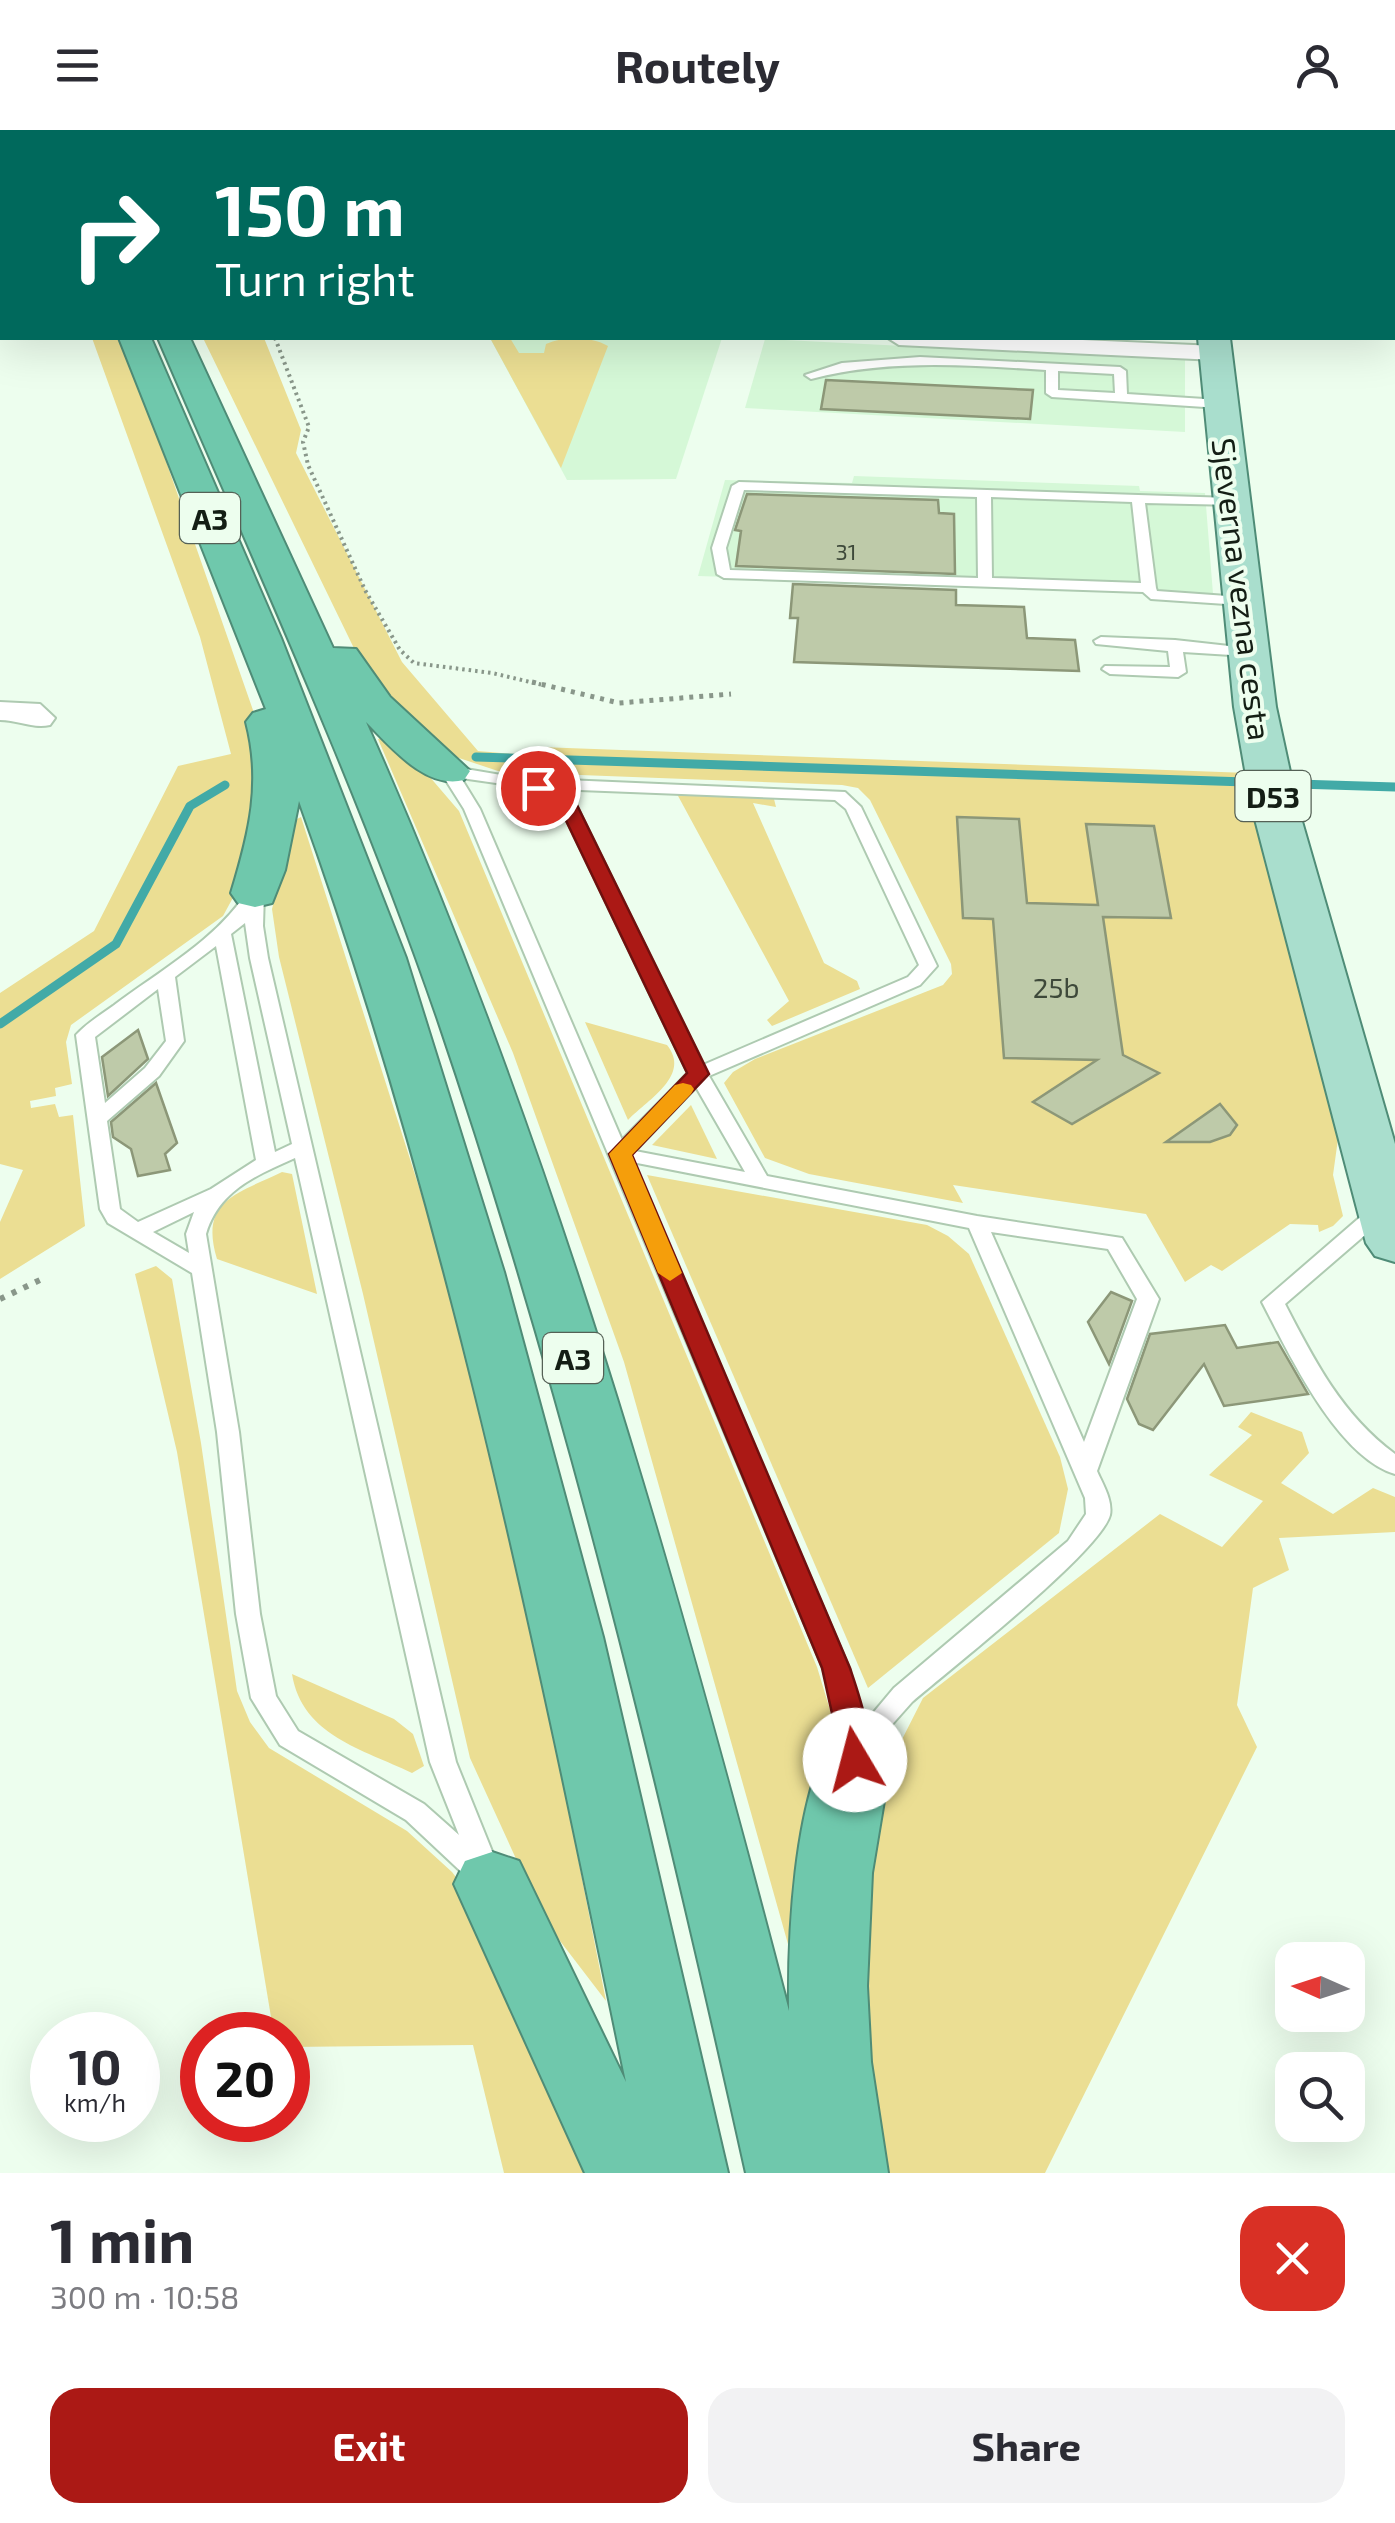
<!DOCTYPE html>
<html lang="en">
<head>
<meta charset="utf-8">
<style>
  :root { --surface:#fff; --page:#f2f2f3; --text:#2b2b33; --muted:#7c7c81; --accent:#ab1915 }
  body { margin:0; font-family:"Exo 2",sans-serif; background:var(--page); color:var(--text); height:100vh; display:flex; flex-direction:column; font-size:38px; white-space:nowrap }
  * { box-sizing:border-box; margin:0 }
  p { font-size:32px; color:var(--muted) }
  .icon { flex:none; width:55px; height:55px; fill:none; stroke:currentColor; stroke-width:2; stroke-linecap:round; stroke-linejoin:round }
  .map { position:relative; height:2043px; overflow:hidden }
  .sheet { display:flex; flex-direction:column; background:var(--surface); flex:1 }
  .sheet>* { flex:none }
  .top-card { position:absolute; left:0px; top:0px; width:1395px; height:210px; box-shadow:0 10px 40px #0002; background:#00695c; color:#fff; overflow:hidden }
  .needle { width:65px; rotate:273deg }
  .controls { position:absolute; left:1275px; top:1812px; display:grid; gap:20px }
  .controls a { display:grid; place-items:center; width:90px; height:90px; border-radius:20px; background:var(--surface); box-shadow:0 10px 40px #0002; font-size:50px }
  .speed { position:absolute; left:30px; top:1882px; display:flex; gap:20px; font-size:50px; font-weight:700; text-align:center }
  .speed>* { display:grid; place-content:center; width:130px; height:130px; border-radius:50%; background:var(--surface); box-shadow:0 10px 40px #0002; line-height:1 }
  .speed small { font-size:25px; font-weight:400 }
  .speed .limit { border:15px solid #d22; background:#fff; color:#111 }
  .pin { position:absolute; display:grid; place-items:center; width:85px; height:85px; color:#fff; margin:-42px; border:5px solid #fff; border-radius:50%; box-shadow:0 2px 10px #0007 }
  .me { position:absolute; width:110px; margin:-55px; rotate:352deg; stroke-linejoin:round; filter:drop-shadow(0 0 8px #0008) }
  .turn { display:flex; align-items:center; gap:35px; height:210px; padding:0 50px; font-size:45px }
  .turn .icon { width:130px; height:130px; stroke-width:2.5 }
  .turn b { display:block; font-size:70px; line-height:85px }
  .round { display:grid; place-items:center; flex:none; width:105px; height:105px; border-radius:30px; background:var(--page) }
  .summary { display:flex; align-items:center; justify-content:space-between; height:170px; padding:0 50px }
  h1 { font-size:60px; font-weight:700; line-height:75px }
  .primary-button { display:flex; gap:20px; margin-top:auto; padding:20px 50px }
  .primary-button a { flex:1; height:115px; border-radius:30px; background:var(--accent); color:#fff; font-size:40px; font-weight:700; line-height:115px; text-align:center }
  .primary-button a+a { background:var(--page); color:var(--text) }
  header { display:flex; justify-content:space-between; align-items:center; height:130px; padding:0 50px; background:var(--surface); font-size:45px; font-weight:700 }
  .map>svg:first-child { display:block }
  .built { fill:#d5f8d7 }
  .green { fill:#ebde93 }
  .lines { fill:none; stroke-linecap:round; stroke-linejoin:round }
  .stream { stroke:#42aaa7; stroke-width:9 }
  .building { fill:#becaa9; stroke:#8c9778; stroke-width:2.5 }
  .service-casing { stroke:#aecab1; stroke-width:4 }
  .minor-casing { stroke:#aecab1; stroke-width:4 }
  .primary-casing { stroke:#4f8c77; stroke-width:4 }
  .motorway-casing { stroke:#4f8c77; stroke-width:4 }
  .path-far2 { stroke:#89978a; stroke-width:4; stroke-dasharray:2.5 4; stroke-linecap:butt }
  .path-far1 { stroke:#89978a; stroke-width:5; stroke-dasharray:4 6; stroke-linecap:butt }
  .path { stroke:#89978a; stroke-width:6; stroke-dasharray:5 8; stroke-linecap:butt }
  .service { fill:#fff; fill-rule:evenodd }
  .minor { fill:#fff; fill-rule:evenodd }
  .primary { fill:#a9decd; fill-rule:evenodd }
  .motorway { fill:#6fc8ac; fill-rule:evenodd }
  .route { fill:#ab1915; stroke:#6f100e; stroke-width:2.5 }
  .slow { fill:#f59e0b }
  .labels { text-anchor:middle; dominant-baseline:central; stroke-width:8; stroke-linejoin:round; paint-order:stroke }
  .far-number-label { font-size:22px; fill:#3e493a }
  .number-label { font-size:28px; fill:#3e493a }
  .shield { fill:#edfeee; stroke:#556156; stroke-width:2.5 }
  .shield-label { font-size:30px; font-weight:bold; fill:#141e15 }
  .street-label { font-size:32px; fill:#141e15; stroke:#edfeee }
</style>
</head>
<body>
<header><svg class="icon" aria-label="menu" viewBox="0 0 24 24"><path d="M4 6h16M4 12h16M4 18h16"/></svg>Routely<svg class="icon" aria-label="person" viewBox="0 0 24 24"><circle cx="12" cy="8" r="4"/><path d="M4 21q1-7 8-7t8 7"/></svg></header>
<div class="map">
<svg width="1395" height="2043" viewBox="0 0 1395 2043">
  <rect width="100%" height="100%" fill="#edfeee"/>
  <g class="built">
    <polygon points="490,208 722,208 676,349 567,350"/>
    <polygon points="765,209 1185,230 1185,302 745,278"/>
    <polygon points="854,346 1139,356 1140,361 1205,363 1213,464 698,446 725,350 852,353"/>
  </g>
  <g class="green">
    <polygon points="92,208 123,208 269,626 248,740 223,786 71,895 66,912 72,954 55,958 56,966 30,971 31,978 55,974 59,987 73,985 85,1096 0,1149 0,1092 23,1040 0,1034 0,863 94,801 178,636 231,624 200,507"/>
    <polygon points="203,208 264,208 301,300 296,323 402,532 478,621 514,624 540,617 1248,643 1338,1009 1333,1045 1343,1086 1333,1096 1319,1102 1318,1095 1290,1094 1222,1141 1211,1135 1185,1152 1146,1084 953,1055 963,1073 809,1044 765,1028 724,953 733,942 755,929 943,855 952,844 951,834 870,670 858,658 842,655 501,642 450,625 367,545"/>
    <path d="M 490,208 L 510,208 L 519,223 L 544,223 L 546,214 C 564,206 591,206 608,216 L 561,338 Z"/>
    <polygon points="393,604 459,681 817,1537 830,1580 832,1605 797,1846 624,1232 513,923 378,609"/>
    <polygon points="677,664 774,669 776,677 753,673 824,833 857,851 860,859 772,896 767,890 789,871"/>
    <polygon points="301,687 439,1120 530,1483 606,1871 544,1790 470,1628 363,1164 279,827 272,779 295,690"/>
    <path d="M 585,892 L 667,915 C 691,945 650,968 628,990 Z"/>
    <polygon points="691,975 717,1029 652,1015"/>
    <path d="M 282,1042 L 292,1044 L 317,1164 L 217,1129 C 199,1070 237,1064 282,1042 Z"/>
    <polygon points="647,1045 927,1095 948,1106 969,1124 1060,1327 1068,1359 1059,1403 868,1558"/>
    <polygon points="156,1136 172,1149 201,1313 237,1561 250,1592 269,1618 407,1701 452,1742 482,1781 610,2043 504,2043 473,1915 288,1917 288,1905 274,1905 177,1322 135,1144"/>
    <polygon points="1251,1282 1302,1302 1309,1323 1281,1353 1333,1384 1373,1358 1395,1367 1395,1402 1279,1408 1289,1440 1253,1458 1237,1575 1257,1617 1045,2043 874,2043 859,1789 888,1637 923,1568 1160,1384 1222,1417 1263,1371 1209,1345 1252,1305 1238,1297"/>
    <path d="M 292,1544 L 394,1589 L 413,1604 L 424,1636 L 412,1643 C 363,1619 302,1606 292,1544 Z"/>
  </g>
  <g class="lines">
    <g class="stream">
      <polyline points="476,627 1246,652"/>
      <polyline points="1297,654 1395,657"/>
      <polyline points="0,894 116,814 190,676 225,655"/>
    </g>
  </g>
  <g class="building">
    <polygon points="826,250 1033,260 1030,289 821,279"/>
    <polygon points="747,364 938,370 939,383 954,384 955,444 736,436 741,401 735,400"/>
    <polygon points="793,454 956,460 956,475 1024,477 1027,508 1075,510 1079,541 794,532 798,488 790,488"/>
    <polygon points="957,687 1019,689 1027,773 1098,775 1086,694 1154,696 1171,788 1103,787 1123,925 1159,943 1072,994 1033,972 1097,930 1004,928 993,789 963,788"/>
    <polygon points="138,900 148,929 108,966 102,927"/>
    <polygon points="156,953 177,1013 165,1024 170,1040 138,1046 131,1019 113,1007 111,992"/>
    <polygon points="1220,974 1237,995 1230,1005 1210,1012 1166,1012"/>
    <polygon points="1111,1162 1132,1171 1109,1234 1088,1192"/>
    <polygon points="1225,1195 1237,1218 1278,1212 1308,1264 1224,1276 1204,1234 1153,1300 1139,1294 1127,1269 1150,1204"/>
  </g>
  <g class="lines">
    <defs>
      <g id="service">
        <path d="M 920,227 L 1120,237 L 1126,241 L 1127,264 L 1220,270 L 1226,274 L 1220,278 L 1052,267 L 1046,263 L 1046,240 C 967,235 888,229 811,249 L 805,245 L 842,233 ZM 1058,241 L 1114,244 L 1115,263 L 1058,260 Z"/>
        <path d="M 739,352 L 1230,368 L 1235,369 L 1235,375 L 1145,373 L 1156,458 L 1157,461 L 1241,467 L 1248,471 L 1241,475 L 1151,469 L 1143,462 L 724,448 L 717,444 L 712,418 L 732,356 ZM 744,360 L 977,367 L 978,448 L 730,440 L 726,418 ZM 991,367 L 1132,372 L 1141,453 L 992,448 Z"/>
        <polygon points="1101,507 1175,510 1247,518 1254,522 1247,526 1183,522 1186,542 1178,547 1110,544 1102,539 1105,536 1170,537 1168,521 1096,514 1094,511"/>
        <path d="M 448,636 L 519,648 L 845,662 L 861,677 L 937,836 L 920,855 L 709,946 L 767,1046 L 977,1086 L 1122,1108 L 1159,1169 L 1097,1341 C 1102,1353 1113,1370 1110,1385 C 1101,1421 948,1541 912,1572 L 888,1599 L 865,1635 L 856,1639 L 847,1635 L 842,1627 L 836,1584 L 823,1538 L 464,679 L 440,641 ZM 461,648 L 530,658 L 559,674 L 688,943 L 622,1010 L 480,679 ZM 554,659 L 835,670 L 846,679 L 919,835 L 908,847 L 703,935 L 574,671 ZM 696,957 L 745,1042 L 635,1021 ZM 632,1032 L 969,1098 L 1085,1368 L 1086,1384 L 1068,1411 L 894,1558 L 863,1595 L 849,1538 ZM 991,1102 L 1108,1119 L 1137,1169 L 1084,1312 Z"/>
        <path d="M 255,758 L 264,763 L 263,796 L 268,828 L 456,1632 L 504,1751 L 500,1759 L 490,1763 L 480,1759 L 477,1752 L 470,1750 L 406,1690 L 280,1615 L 251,1568 L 236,1484 L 217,1302 L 192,1143 L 108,1093 L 100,1079 L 76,905 C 86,894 100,885 113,876 C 159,841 217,810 249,759 ZM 245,793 L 250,828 L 292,1014 L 275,1022 L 231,804 ZM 216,816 L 256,1030 L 211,1059 L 138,1092 L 120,1079 L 107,991 L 159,946 L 184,911 L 175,847 ZM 158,859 L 166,911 L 145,938 L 105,973 L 95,907 ZM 295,1028 L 430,1632 L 459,1705 L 424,1674 L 298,1601 L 276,1566 L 260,1484 L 239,1302 L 206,1104 C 219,1060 257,1045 295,1028 ZM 194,1082 L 186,1104 L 189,1123 L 153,1102 Z"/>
        <path d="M 1380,1074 L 1387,1076 L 1390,1081 L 1387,1086 L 1285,1174 C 1314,1230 1342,1285 1395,1324 L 1395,1344 C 1337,1327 1288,1222 1262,1172 L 1373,1076 Z"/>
      </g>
      <g id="minor">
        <rect x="0" y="158" width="2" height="14"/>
        <polygon points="888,208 1038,208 1216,216 1228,223 1216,230 899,215"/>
        <path d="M 0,572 L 40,574 L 55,588 L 50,595 C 33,599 18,590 0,590 Z"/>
      </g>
      <g id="primary">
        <polygon points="1124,0 1152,0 1153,2 1125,2"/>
        <polygon points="1198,208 1230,208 1276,577 1297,674 1395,1014 1395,1132 1375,1126 1366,1113 1251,674 1234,577"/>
      </g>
      <g id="motorway">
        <polygon points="75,0 101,0 102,2 76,2"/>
        <path d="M 119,208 L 151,208 L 281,508 L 406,828 L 504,1142 L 603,1507 L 728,2043 L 585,2043 L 454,1754 L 465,1731 L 492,1722 L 519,1731 L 626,1952 C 537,1520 449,1086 299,671 L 285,740 L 272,773 L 255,777 L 238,773 L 231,763 C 249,704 262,653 246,592 L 253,583 L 266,579 Z"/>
        <path d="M 158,208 L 190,208 L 333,518 L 356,519 L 390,567 L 470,641 L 464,650 C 426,660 391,617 366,592 C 551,1006 675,1443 789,1881 C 788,1802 794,1678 830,1609 L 855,1600 L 880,1609 L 891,1629 L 872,1743 L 867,1856 L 871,1932 L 888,2043 L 746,2043 C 660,1655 566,1267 438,890 C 358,658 255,434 158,208 Z"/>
      </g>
    </defs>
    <use href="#service" class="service-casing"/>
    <use href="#minor" class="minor-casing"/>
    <use href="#primary" class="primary-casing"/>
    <use href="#motorway" class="motorway-casing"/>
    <polyline class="path-far2" points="275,208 309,297 303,312 308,335 365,460 400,520 414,533 492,543 543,555"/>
    <polyline class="path-far1" points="532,552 619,573 731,564"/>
    <polyline class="path" points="0,1169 40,1150"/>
    <use href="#service" class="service"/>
    <use href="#minor" class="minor"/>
    <use href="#primary" class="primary"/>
    <use href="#motorway" class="motorway"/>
  </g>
  <path class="route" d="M 538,652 L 575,671 L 709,944 L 632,1025 L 850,1538 C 858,1562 877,1615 866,1638 L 855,1641 L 844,1638 L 822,1538 L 609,1024 L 687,943 L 558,674 L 528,658 Z"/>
  <polygon class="slow" points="683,953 691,955 694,959 691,964 632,1025 682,1143 670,1151 658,1143 609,1024 675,955"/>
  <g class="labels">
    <g class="far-number-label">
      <text x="846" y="421">31</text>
    </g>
    <g class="number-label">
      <text x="1056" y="857">25b</text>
    </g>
    <g class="shield">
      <rect x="180" y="363" width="60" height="50" rx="8"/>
      <rect x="1235.5" y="641" width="75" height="50" rx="8"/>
      <rect x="543" y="1203" width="60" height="50" rx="8"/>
    </g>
    <g class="shield-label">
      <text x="210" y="388">A3</text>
      <text x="1273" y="666">D53</text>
      <text x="573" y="1228">A3</text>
    </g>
    <g class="street-label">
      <text transform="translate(1243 459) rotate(83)">Sjeverna vezna cesta</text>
    </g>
  </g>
</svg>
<div class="controls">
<a><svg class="needle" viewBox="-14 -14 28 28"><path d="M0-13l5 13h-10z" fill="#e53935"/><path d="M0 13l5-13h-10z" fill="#7c7c81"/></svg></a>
<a><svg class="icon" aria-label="search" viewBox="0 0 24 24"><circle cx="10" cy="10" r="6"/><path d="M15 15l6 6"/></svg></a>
</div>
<div class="speed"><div>10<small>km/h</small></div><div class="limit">20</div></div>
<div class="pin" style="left:538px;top:658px;background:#d93025"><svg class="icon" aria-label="arrive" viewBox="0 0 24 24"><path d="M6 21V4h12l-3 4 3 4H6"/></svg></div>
<svg class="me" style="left:855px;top:1630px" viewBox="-20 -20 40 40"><circle r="19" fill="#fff"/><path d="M0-13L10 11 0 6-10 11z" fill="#ab1915"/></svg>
<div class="top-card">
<div class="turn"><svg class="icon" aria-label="right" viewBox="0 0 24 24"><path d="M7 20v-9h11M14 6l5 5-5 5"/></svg><div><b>150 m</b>Turn right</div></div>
</div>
</div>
<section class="sheet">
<div class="summary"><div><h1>1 min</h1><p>300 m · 10:58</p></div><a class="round" style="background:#d93025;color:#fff"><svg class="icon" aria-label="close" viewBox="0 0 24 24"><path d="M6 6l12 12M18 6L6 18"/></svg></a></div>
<div class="primary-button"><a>Exit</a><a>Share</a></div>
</section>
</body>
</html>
